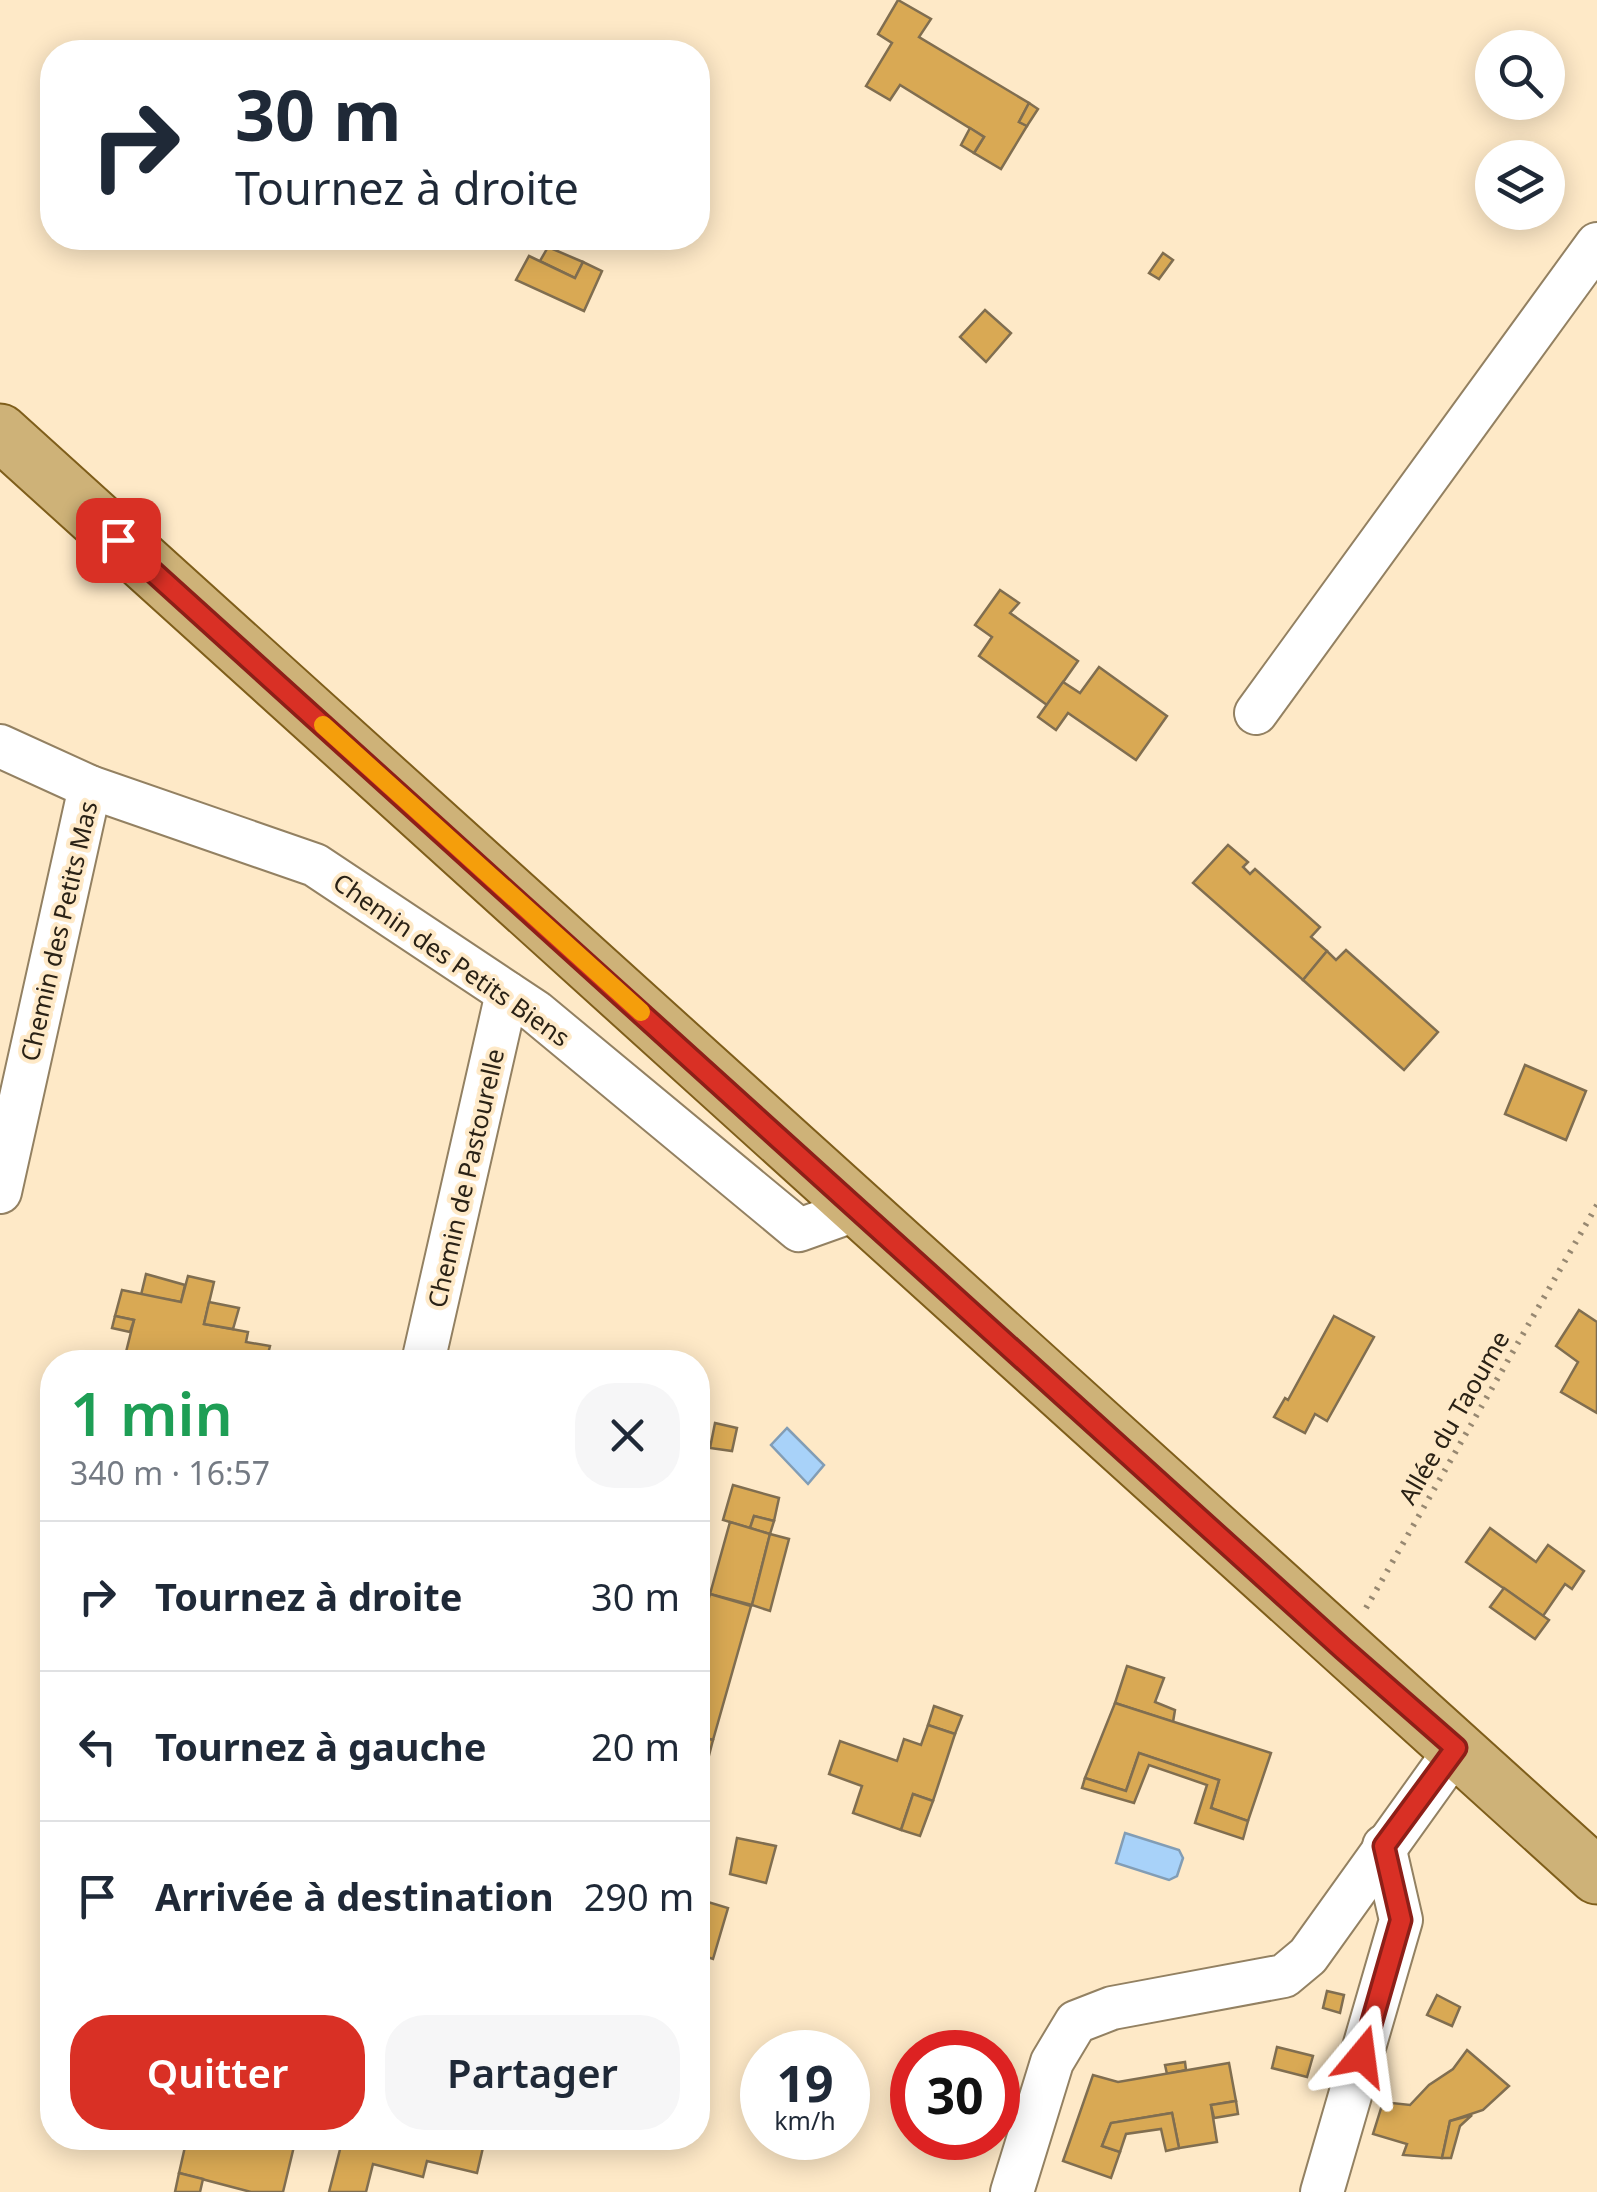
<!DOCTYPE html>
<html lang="fr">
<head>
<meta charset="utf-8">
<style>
  :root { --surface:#fff; --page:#f6f6f7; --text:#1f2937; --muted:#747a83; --line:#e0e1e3; --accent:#d93025 }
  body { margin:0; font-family:"Noto Sans",sans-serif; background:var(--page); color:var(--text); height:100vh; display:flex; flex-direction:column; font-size:38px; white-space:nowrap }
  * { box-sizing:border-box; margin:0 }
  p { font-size:32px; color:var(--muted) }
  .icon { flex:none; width:55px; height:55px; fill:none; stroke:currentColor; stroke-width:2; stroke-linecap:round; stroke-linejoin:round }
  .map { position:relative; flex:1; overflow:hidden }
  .panel { position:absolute; left:40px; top:1350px; width:670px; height:800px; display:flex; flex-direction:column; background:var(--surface); border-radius:40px; box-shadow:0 5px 25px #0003 }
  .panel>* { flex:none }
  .top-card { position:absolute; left:40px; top:40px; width:670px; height:210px; border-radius:40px; box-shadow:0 5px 25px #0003; background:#fff; color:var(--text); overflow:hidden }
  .buttons { position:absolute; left:1475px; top:30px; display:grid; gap:20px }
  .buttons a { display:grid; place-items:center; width:90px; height:90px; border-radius:50%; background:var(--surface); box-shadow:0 5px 25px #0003; font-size:50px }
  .speed { position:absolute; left:740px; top:2030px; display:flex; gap:20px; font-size:50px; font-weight:700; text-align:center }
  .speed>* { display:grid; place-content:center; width:130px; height:130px; border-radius:50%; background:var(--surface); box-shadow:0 5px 25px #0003; line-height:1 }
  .speed small { font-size:25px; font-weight:400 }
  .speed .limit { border:15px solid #d22; background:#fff; color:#111 }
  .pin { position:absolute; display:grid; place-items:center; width:85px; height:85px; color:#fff; margin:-42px; border-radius:20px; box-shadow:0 5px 15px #0006 }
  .me { position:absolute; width:110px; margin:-55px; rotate:16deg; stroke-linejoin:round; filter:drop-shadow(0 0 8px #0008) }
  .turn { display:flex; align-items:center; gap:35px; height:210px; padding:0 30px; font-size:45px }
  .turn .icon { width:130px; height:130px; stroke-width:2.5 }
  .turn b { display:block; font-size:70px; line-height:85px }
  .round { display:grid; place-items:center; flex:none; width:105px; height:105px; border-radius:40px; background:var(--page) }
  .head { display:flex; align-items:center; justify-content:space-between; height:170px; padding:0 30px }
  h1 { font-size:60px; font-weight:600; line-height:75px; color:#1e9e55 }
  .primary-button { display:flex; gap:20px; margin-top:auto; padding:20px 30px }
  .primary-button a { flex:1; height:115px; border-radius:40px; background:var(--accent); color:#fff; font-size:40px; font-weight:600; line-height:115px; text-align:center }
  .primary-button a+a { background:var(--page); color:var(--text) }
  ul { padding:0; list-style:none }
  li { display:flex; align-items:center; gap:30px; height:150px; padding:0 30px; border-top:2px solid var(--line) }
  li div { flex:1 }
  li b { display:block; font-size:38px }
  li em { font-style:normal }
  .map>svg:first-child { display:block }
  .water { fill:#a8d2f9; stroke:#829db5; stroke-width:2.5 }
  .building { fill:#d9a954; stroke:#806e50; stroke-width:2.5 }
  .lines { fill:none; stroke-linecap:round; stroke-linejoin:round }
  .minor-casing { stroke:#938162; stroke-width:46 }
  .major-casing { stroke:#7f5e1b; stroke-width:59 }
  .path { stroke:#978871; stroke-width:6; stroke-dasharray:2.5 8; stroke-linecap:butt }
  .minor { stroke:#fff; stroke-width:42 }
  .major { stroke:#ceb278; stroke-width:55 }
  .route-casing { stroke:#8d1f18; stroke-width:25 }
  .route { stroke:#d93025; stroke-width:18 }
  .slow { stroke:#f59e0b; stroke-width:18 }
  .labels { text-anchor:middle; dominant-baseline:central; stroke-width:8; stroke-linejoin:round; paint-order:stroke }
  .street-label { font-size:25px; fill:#2a2216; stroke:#fee9c7 }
</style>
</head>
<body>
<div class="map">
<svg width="1597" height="2192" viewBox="0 0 1597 2192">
  <rect width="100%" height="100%" fill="#fee9c7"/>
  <g class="water">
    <polygon points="787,1428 824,1465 808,1484 771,1445"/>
    <polygon points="1125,1833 1179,1850 1183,1858 1177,1876 1169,1880 1116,1863"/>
  </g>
  <g class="building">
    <polygon points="898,0 931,19 919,37 1029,103 1019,122 1027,126 1001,169 974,153 984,137 900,85 890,100 866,86 892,43 878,34"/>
    <polygon points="1029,103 1038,109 1027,126 1019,122"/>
    <polygon points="970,128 984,137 974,153 961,145"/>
    <polygon points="548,247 583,262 575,278 540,261"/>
    <polygon points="1163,253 1173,260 1159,279 1149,273"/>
    <polygon points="529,256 575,278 583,262 602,271 584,311 516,280"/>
    <polygon points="985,310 1011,333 986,362 960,337"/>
    <polygon points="1000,590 1019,603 1010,613 1078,661 1047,705 979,656 992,637 975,625"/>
    <polygon points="1099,667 1167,716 1136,760 1068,713 1056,730 1038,717 1063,682 1080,693"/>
    <polygon points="1228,845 1248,862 1243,867 1250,874 1255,869 1320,927 1311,937 1327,951 1303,980 1193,883"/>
    <polygon points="1346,950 1438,1032 1404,1070 1303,980 1327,951 1336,960"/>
    <polygon points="1525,1065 1586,1091 1566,1140 1505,1114"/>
    <polygon points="146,1274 185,1285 181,1302 141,1295"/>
    <polygon points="188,1276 214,1282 204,1324 248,1332 246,1342 270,1346 266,1362 221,1362 222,1359 192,1352 189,1362 151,1362 125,1356 134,1320 115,1316 122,1290 181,1302"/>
    <polygon points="209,1302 239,1308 233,1329 204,1324"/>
    <polygon points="1579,1310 1597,1322 1597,1413 1561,1392 1578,1362 1556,1346"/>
    <polygon points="115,1316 134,1320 130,1332 112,1328"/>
    <polygon points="1334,1316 1374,1337 1327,1421 1315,1414 1305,1433 1274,1417 1285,1398 1288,1400"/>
    <polygon points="715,1423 737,1428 732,1451 710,1448"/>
    <polygon points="733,1485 779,1498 774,1521 754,1516 750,1528 723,1520"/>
    <polygon points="754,1516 774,1521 770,1534 750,1528"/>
    <polygon points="730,1522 770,1534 752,1605 710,1594"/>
    <polygon points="1490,1528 1536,1562 1548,1545 1584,1571 1572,1589 1565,1584 1543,1616 1466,1562"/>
    <polygon points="770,1534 789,1539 770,1611 752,1605"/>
    <polygon points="1504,1588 1549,1620 1535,1639 1490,1607"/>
    <polygon points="710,1594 751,1606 713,1740 698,1736 698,1638"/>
    <polygon points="1127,1666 1164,1678 1155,1702 1175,1710 1173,1722 1115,1703"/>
    <polygon points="1115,1703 1271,1753 1248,1821 1211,1808 1219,1780 1139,1753 1126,1791 1085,1778"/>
    <polygon points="934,1706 962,1716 955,1734 928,1725"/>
    <polygon points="928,1725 955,1734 933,1801 913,1794 901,1830 853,1813 862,1786 829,1774 840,1741 897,1761 904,1739 921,1745"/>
    <polygon points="698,1736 713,1740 706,1767 698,1765"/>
    <polygon points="1139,1753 1219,1780 1211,1808 1248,1821 1243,1839 1195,1823 1207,1785 1149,1765 1134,1803 1082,1788 1085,1778 1126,1791"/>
    <polygon points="913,1794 933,1801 920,1836 901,1830"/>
    <polygon points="737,1838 776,1846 766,1883 730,1874"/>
    <polygon points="698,1899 728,1908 713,1959 698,1954"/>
    <polygon points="1327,1991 1344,1995 1340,2013 1323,2008"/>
    <polygon points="1437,1995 1460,2007 1452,2026 1427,2015"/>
    <polygon points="1277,2047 1313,2056 1307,2077 1272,2068"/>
    <polygon points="1467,2050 1509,2086 1483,2110 1450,2121 1442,2158 1403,2155 1407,2144 1373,2134 1383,2102 1410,2105 1429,2085 1453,2069"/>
    <polygon points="1185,2062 1186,2070 1167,2074 1165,2065"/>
    <polygon points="1229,2063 1236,2101 1211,2105 1217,2142 1179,2148 1172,2113 1111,2123 1102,2146 1120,2152 1111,2178 1063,2161 1093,2075 1118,2082"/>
    <polygon points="1236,2101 1238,2114 1214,2118 1211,2105"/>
    <polygon points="1172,2113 1179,2148 1166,2151 1161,2129 1126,2134 1120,2152 1102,2146 1111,2123"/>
    <polygon points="1472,2115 1460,2126 1451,2158 1442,2158 1450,2121"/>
    <polygon points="187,2138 296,2138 283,2192 251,2192 179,2173"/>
    <polygon points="343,2138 478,2138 485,2139 477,2173 427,2161 423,2177 373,2164 366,2192 329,2192"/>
    <polygon points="179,2173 203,2179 200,2192 175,2192"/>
  </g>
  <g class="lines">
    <defs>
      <g id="minor">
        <polyline points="1256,713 1597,244"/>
        <polyline points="0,746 90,787 315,865 536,1012 799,1230 858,1209"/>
        <polyline points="0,1192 90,787"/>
        <polyline points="423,1362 507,993"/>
        <polyline points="1012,2192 1052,2062 1076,2022 1112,2008 1284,1976 1308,1956 1457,1748"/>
        <polyline points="1322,2192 1401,1920 1384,1846"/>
      </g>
      <polyline id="major" points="0,432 1597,1876"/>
    </defs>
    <use href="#minor" class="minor-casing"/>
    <use href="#major" class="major-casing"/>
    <polyline class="path" points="1366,1608 1597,1205"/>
    <use href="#minor" class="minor"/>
    <use href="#major" class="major"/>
  </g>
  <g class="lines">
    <defs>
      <polyline id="route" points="118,540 1343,1649 1456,1748 1384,1846 1401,1920 1362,2056"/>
    </defs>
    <use href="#route" class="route-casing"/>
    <use href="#route" class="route"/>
    <polyline class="slow" points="323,725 641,1012"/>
  </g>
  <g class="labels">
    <g class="street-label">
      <text transform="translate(58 931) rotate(-77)">Chemin des Petits Mas</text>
      <text transform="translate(452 959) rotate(35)">Chemin des Petits Biens</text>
      <text transform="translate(465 1178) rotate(-77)">Chemin de Pastourelle</text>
      <text transform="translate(1453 1417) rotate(-60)">Allée du Taoume</text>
    </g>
  </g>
</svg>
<div class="buttons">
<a><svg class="icon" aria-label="search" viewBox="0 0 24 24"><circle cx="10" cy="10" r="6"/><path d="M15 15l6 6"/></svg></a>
<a><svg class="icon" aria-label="layers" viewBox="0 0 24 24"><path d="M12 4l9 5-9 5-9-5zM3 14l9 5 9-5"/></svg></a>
</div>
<div class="speed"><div>19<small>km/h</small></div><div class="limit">30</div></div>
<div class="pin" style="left:118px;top:540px;background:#d93025"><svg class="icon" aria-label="arrive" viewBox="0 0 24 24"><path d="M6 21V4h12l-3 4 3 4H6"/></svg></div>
<svg class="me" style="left:1362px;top:2056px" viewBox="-20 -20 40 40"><path d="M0-17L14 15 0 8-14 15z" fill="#d93025" stroke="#fff" stroke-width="4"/></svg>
<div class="top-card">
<div class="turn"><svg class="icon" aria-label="right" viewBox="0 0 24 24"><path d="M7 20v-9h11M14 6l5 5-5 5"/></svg><div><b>30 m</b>Tournez à droite</div></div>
</div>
<section class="panel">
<div class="head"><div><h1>1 min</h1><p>340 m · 16:57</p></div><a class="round"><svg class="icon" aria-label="close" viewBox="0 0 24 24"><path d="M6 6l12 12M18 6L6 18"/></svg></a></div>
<ul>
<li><svg class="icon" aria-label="right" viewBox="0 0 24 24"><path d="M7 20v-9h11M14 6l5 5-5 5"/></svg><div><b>Tournez à droite</b></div><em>30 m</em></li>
<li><svg class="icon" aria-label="left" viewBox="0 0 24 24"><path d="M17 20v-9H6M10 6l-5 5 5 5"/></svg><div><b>Tournez à gauche</b></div><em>20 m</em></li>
<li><svg class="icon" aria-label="arrive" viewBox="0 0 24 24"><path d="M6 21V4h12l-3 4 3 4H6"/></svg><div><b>Arrivée à destination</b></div><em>290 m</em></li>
</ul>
<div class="primary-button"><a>Quitter</a><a>Partager</a></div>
</section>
</div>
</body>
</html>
